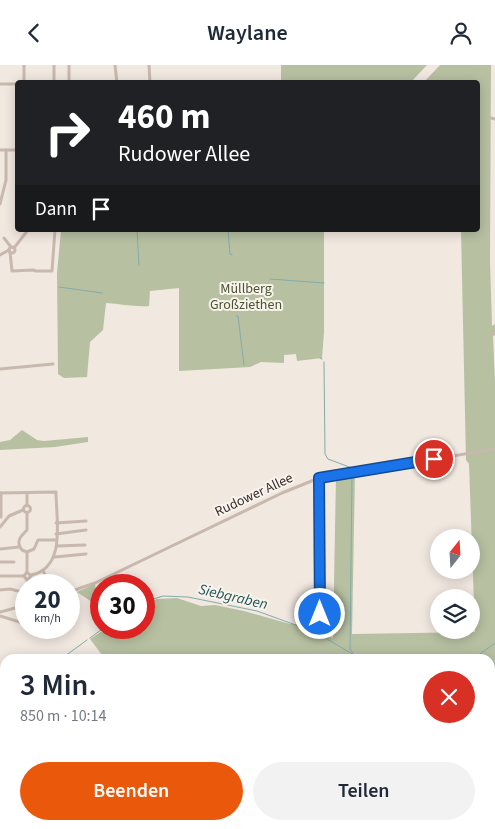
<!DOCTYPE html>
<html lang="de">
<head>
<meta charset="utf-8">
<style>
  :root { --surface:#fff; --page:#f2f2f3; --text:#1f2937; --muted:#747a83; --accent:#ea580c }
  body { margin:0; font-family:"Source Sans 3",sans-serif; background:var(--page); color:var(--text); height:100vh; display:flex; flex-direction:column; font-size:19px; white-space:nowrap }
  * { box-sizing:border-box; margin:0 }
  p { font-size:16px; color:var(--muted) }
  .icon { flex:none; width:28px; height:28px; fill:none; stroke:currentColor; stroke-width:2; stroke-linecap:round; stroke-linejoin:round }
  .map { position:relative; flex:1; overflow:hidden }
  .details { position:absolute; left:0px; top:589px; width:495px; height:176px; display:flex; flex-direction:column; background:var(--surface); border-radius:15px 15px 0 0; box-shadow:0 2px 12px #0003 }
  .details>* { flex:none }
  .hud { position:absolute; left:15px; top:15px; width:465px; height:152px; border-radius:5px; box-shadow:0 2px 12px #0003; background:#202124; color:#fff; overflow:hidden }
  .needle { width:32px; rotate:18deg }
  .controls { position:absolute; left:430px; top:464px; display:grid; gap:10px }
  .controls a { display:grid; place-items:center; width:50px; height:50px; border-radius:50%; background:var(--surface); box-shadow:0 2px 12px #0003; font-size:25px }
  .speed { position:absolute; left:15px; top:509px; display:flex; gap:10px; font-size:25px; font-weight:700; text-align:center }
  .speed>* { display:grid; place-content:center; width:65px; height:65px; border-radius:50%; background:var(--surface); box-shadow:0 2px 12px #0003; line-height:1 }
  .speed small { font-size:12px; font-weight:400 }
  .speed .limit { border:8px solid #d22; background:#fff; color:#111 }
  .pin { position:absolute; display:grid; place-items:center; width:42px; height:42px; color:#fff; margin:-21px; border:2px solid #fff; border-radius:50%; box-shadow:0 1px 5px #0007 }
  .me { position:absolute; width:55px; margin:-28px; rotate:0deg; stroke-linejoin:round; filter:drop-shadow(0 0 4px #0008) }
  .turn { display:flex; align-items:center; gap:18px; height:105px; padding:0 20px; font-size:22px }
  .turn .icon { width:65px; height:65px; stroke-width:2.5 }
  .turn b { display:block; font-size:35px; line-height:42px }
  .then { display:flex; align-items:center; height:48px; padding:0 20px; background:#0003; gap:10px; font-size:19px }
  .round { display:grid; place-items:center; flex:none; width:52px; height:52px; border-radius:26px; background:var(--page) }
  .summary { display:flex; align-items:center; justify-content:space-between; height:85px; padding:0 20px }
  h1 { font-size:30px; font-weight:600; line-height:38px }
  .primary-button { display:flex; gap:10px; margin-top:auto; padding:10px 20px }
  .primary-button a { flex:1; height:58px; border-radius:30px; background:var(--accent); color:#fff; font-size:20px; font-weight:600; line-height:58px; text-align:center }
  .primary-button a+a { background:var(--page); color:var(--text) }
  header { display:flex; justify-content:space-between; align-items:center; height:65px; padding:0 20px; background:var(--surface); font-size:22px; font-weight:600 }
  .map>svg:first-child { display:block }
  .green { fill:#b7c0a1 }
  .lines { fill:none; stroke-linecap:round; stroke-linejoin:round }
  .stream { stroke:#81acac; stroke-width:1 }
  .minor { stroke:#c9b8ad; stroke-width:3 }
  .route-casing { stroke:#114b97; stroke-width:12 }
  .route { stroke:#1a73e8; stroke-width:9 }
  .labels { text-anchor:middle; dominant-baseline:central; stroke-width:4; stroke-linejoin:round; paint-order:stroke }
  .park-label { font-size:14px; fill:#495431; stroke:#f9f3ed }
  .street-label { font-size:14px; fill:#382e2b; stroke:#f9f3ed }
  .water-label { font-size:15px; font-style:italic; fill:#235656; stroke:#f9f3ed }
</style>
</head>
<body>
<header><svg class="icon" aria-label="back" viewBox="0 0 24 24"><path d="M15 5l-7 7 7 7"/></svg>Waylane<svg class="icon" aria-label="person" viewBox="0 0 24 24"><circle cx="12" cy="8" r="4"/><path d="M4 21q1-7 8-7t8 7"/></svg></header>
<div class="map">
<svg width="495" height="764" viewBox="0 0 495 764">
  <rect width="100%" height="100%" fill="#f1e8e0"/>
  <g class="green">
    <polygon points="281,0 427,0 411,17 281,18"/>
    <polygon points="440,0 491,0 490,197 492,261 495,259 495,268 493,272 495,317 495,705 490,727 490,594 105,594 90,574 107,563 144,562 144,540 157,534 177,533 201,541 215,540 244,546 290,559 297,559 333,573 336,411 355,408 352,569 475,567 469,399 466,395 461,165 478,165 478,18 424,17"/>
    <path d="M 61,165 L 324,165 L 324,267 L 322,293 L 297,296 L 296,289 L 284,290 L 284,298 L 261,297 L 250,302 L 179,306 L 179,223 L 150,226 L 149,241 C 134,242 121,239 106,238 L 103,265 L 90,277 L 87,312 L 64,313 L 58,309 L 57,208 Z"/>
    <polygon points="22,365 37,375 44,376 88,372 88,377 55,382 0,385 0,377 10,375"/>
    <polygon points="95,519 97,536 101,538 101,543 77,527"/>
    <polygon points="5,632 5,676 0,684 0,633"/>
    <polygon points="490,738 495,740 495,764 451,764 452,760 490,760"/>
  </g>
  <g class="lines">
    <g class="stream">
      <polyline points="137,165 139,200"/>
      <polyline points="228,165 230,189 232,190"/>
      <polyline points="270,214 324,218"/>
      <polyline points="59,222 102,228"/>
      <polyline points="236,251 238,251 244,300"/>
      <polyline points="320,293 322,294"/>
      <polyline points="324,297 325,389 328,394 352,403"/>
      <polyline points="352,410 350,584 354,590"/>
      <polyline points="144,537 163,531 188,532 257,546 315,567"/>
      <polyline points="322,571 354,590 366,594"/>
      <polyline points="90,573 105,562"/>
      <polyline points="476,592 495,578"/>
      <polyline points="61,594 87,575"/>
      <polyline points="0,683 5,675"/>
      <polyline points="0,690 5,691"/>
      <polyline points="255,764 264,760"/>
    </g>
    <g class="minor">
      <polyline points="24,0 24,18"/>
      <polyline points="54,0 54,18"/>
      <polyline points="69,0 69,18"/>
      <polyline points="115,0 117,18"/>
      <polyline points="149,0 150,18"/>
      <polyline points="0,19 18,19"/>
      <polyline points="491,53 495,54"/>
      <polyline points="0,85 18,85"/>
      <polyline points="0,139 6,115 6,85"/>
      <polyline points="4,173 11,182"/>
      <circle cx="12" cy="185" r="3"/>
      <polyline points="14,183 28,165"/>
      <polyline points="10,187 12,206 33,205 36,206 52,206 55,165"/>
      <polyline points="0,190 9,185"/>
      <polyline points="495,269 495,268"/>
      <polyline points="0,304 53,299"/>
      <polyline points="319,413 319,571"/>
      <path d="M 0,428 L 56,427 C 56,454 67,503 31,510"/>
      <polyline points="1,428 1,452"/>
      <polyline points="27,440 27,428"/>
      <circle cx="27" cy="444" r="3.5"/>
      <path d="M 27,448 L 27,465 C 21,471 15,476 22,485 L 27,487 L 34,484 L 38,475 L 56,475"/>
      <polyline points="56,458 86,456"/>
      <polyline points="0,462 9,451 23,445"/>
      <polyline points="56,469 86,465"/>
      <polyline points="57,481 85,480"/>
      <polyline points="0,484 19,482"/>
      <polyline points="55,492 86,489"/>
      <polyline points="0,497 14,497"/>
      <polyline points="43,506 49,516 58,520"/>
      <polyline points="27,507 24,511 27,515 31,511 27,507 27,487"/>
      <polyline points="0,511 24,511"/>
      <polyline points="0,525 10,524 26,528"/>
      <polyline points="69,527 95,518 282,428 319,413 495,384"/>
      <polyline points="0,547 26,540"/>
      <polyline points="0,551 26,559"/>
    </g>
  </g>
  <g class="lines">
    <defs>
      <polyline id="route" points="320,549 319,413 434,394"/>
    </defs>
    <use href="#route" class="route-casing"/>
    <use href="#route" class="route"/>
  </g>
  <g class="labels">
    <g class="park-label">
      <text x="246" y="224">Müllberg<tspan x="246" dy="16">Großziethen</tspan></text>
    </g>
    <g class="street-label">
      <text transform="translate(254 430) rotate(-25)">Rudower Allee</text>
    </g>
    <g class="water-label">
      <text transform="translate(233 532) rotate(13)">Siebgraben</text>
    </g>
  </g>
</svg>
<div class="controls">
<a><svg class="needle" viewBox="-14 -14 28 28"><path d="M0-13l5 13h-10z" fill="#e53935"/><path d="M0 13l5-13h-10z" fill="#747a83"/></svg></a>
<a><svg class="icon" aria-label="layers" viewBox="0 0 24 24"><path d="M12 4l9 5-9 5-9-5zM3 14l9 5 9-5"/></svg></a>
</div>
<div class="speed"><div>20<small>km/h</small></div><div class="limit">30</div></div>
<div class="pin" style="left:434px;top:394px;background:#d93025"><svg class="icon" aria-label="arrive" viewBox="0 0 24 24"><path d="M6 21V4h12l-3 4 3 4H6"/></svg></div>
<svg class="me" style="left:320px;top:549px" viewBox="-20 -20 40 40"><circle r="17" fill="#1a73e8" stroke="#fff" stroke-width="3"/><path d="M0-11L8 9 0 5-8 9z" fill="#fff"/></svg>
<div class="hud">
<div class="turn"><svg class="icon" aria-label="right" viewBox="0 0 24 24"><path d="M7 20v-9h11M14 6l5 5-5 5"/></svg><div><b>460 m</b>Rudower Allee</div></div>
<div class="then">Dann<svg class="icon" aria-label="arrive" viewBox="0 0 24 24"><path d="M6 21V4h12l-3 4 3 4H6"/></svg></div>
</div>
<section class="details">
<div class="summary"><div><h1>3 Min.</h1><p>850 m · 10:14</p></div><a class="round" style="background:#d93025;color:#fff"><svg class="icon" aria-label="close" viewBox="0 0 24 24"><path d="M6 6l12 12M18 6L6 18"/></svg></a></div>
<div class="primary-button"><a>Beenden</a><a>Teilen</a></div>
</section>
</div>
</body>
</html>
